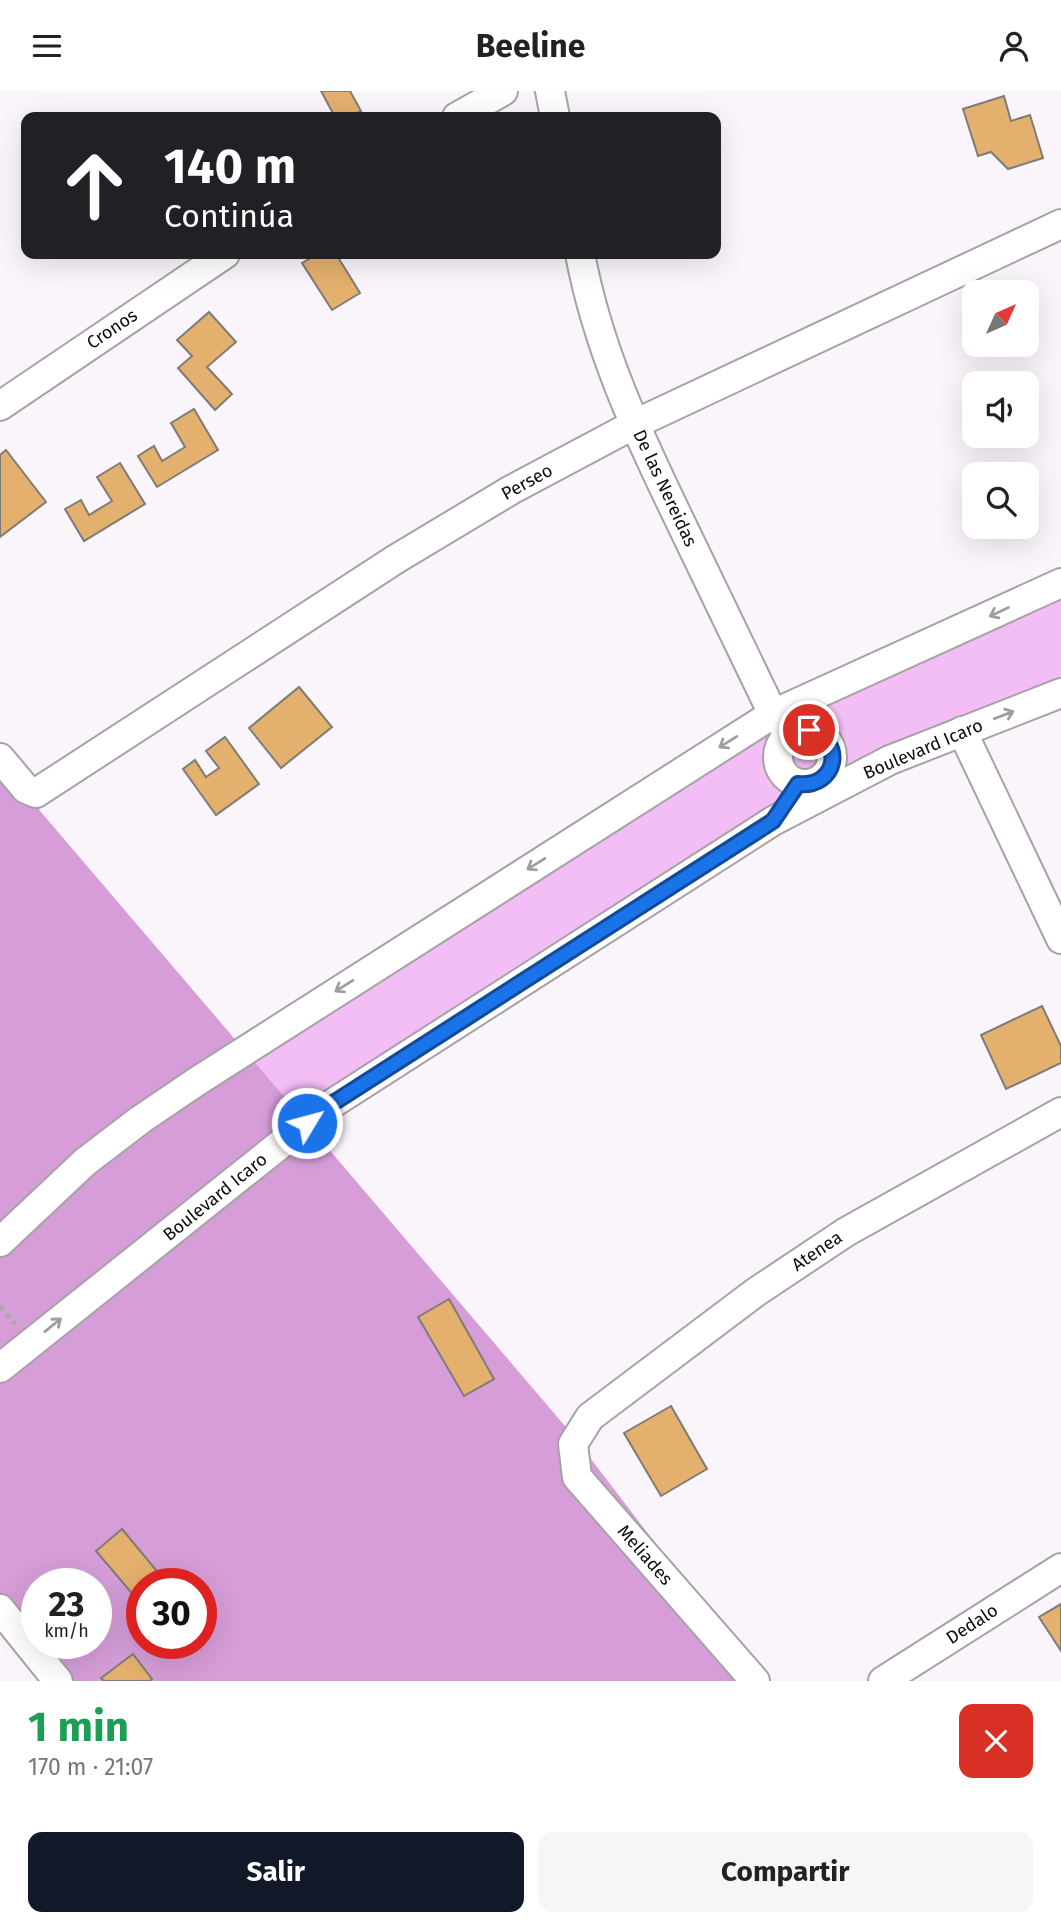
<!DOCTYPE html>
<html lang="es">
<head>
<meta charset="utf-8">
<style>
  :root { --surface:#fff; --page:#f6f6f6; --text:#222; --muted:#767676; --accent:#111827 }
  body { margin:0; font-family:"Fira Sans",sans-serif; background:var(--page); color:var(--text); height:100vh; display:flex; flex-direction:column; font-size:26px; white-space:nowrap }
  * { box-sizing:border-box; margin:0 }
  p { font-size:23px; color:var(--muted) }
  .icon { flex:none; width:38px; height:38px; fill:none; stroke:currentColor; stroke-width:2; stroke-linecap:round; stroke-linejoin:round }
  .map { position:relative; height:1590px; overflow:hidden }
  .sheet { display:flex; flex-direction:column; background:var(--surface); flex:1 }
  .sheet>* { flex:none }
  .banner { position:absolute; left:21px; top:21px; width:700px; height:147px; border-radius:14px; box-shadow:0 7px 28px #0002; background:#202124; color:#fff; overflow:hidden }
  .needle { width:46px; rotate:45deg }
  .buttons { position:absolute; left:962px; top:189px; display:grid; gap:14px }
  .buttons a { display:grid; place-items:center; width:77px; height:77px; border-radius:14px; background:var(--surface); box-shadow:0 7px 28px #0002; font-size:35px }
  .speed { position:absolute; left:21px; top:1477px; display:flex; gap:14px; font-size:35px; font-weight:700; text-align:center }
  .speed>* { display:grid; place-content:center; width:91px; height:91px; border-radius:50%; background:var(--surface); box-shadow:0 7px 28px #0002; line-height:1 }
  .speed small { font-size:18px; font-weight:400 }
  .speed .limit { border:10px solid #d22; background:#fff; color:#111 }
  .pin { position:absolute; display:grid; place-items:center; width:60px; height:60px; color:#fff; margin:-30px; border:4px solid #fff; border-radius:50%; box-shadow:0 2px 7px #0007 }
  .me { position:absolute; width:77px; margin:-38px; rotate:53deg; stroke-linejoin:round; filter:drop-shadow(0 0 5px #0008) }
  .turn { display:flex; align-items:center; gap:24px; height:147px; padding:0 28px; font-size:32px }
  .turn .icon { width:91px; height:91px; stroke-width:2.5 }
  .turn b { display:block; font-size:49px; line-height:60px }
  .round { display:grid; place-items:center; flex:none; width:74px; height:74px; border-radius:14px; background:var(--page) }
  .summary { display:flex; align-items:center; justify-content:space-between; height:119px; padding:0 28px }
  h1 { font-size:42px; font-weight:700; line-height:52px; color:#1e9e55 }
  .cta { display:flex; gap:14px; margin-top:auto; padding:14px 28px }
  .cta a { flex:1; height:80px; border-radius:14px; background:var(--accent); color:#fff; font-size:28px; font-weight:700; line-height:80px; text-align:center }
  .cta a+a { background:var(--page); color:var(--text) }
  header { display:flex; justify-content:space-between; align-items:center; height:91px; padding:0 28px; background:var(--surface); font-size:32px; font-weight:700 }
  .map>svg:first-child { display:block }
  .green { fill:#f3bef5 }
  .forest { fill:#d69dd8; fill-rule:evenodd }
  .building { fill:#e3b06d; stroke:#7f7b77; stroke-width:2 }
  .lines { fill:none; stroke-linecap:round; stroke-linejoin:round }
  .street-casing { stroke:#a6a2a6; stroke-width:32 }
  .path { stroke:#aaa6aa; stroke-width:4.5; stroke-dasharray:5 5; stroke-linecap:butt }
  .street { stroke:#fff; stroke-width:28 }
  .oneway { stroke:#9f9e9f }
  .route-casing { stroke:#114b97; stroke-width:18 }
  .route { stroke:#1a73e8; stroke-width:12 }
  .labels { text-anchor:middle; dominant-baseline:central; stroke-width:6; stroke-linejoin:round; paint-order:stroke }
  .street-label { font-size:18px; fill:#0e0c0e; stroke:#fff }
</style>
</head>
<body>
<header><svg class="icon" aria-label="menu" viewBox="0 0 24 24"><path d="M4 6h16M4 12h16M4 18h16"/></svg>Beeline<svg class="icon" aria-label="person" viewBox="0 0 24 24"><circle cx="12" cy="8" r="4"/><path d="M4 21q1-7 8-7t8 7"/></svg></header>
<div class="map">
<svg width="1061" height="1590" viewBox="0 0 1061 1590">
  <rect width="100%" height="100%" fill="#faf5fa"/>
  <polygon class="green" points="1061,491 1061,602 773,730 327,1016 85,1071 773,623"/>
  <path class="forest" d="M 0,673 L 571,1342 L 761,1590 L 58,1590 L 0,1518 ZM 37,1493 L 96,1493 L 96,1552 L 37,1552 ZM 142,1493 L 201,1493 L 201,1552 L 142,1552 Z"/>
  <g class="building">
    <polygon points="321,0 350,0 361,20 349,26 335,26"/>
    <polygon points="1004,5 1011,30 1030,24 1043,67 1008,78 991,61 978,65 963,18"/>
    <polygon points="318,163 336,163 360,202 332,219 302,172"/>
    <polygon points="209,221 236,251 207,276 232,303 215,319 178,277 192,265 177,249"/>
    <polygon points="194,318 218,359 157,396 138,365 154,355 162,370 185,356 171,332"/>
    <polygon points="6,359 46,411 0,446 0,364"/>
    <polygon points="120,372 145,413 84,450 65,418 81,409 89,424 112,410 97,386"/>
    <polygon points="299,596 332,636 281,677 249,637"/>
    <polygon points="225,646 259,693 216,724 183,678 195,669 206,686 219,677 206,660"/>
    <polygon points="1042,915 1061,955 1061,972 1006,998 981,944"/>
    <polygon points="449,1208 494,1288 464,1305 418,1226"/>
    <polygon points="671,1315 707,1378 661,1405 624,1342"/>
    <polygon points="122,1438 161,1485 151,1493 142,1493 142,1501 135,1506 96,1460"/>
    <polygon points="1061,1513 1061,1560 1039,1526"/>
    <polygon points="133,1563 152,1588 150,1590 104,1590 101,1587"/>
  </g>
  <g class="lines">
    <defs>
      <g id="street">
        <polyline points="550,0 555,26"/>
        <polyline points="457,26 503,0"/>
        <path d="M 580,163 C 598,258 636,339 678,426 C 710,492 741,557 773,623 L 791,643"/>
        <polyline points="0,315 225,163"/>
        <circle cx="805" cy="666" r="27"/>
        <polyline points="962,640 1061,848"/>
        <polyline points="0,667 26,698 36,702 396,468 511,399 635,333 1061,133"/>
        <polyline points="0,1151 85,1071 140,1029 196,991 773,623 1061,492"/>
        <polyline points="0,1277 327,1016 773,730 890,669 1061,602"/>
        <polyline points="0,1518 58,1590"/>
        <polyline points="755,1590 577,1386 573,1353 590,1326 756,1201 846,1141 1061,1021"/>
        <polyline points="883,1590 1061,1477"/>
      </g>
    </defs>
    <use href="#street" class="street-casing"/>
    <polyline class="path" points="0,1215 15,1233"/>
    <use href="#street" class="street"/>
  </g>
  <defs><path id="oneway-shaft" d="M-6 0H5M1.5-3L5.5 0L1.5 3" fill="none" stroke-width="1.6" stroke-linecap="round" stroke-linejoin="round" transform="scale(1.75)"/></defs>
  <g class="oneway">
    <use href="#oneway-shaft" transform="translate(999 521) rotate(155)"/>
    <use href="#oneway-shaft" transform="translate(1004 624) rotate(-21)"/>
    <use href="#oneway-shaft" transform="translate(728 651) rotate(148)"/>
    <use href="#oneway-shaft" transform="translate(536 773) rotate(148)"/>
    <use href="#oneway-shaft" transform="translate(344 895) rotate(148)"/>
    <use href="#oneway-shaft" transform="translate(53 1234) rotate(-39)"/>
  </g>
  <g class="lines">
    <defs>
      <path id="route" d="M 307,1032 L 327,1016 L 773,730 L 798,693 C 837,697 846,650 809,639"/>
    </defs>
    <use href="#route" class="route-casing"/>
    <use href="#route" class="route"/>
  </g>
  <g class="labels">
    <g class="street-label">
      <text transform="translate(112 238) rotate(-34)">Cronos</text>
      <text transform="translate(527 391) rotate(-29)">Perseo</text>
      <text transform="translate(665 397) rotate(65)">De las Nereidas</text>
      <text transform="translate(923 658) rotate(-23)">Boulevard Icaro</text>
      <text transform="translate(215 1106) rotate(-39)">Boulevard Icaro</text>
      <text transform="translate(817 1160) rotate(-34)">Atenea</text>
      <text transform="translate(645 1464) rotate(49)">Meliades</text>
      <text transform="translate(972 1533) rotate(-33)">Dedalo</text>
    </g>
  </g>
</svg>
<div class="buttons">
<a><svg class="needle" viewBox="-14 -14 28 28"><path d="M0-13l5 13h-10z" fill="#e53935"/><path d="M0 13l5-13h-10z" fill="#767676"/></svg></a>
<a><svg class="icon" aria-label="sound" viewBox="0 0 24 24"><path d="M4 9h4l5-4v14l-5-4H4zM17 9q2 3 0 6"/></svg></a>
<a><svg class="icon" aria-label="search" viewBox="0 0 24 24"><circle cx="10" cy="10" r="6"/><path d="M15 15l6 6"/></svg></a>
</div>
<div class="speed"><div>23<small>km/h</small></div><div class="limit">30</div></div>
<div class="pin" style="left:809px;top:639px;background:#d93025"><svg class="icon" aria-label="arrive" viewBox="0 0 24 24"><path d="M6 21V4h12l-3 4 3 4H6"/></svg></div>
<svg class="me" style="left:307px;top:1032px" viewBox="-20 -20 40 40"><circle r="17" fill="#1a73e8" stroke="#fff" stroke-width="3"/><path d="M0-11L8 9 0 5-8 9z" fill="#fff"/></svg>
<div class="banner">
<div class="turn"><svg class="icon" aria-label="ahead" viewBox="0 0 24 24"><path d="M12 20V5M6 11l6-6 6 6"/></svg><div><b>140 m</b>Continúa</div></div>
</div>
</div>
<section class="sheet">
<div class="summary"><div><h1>1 min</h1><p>170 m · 21:07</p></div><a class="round" style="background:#d93025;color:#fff"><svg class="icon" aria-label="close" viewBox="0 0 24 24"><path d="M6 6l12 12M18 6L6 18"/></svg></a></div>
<div class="cta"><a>Salir</a><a>Compartir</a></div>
</section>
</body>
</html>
